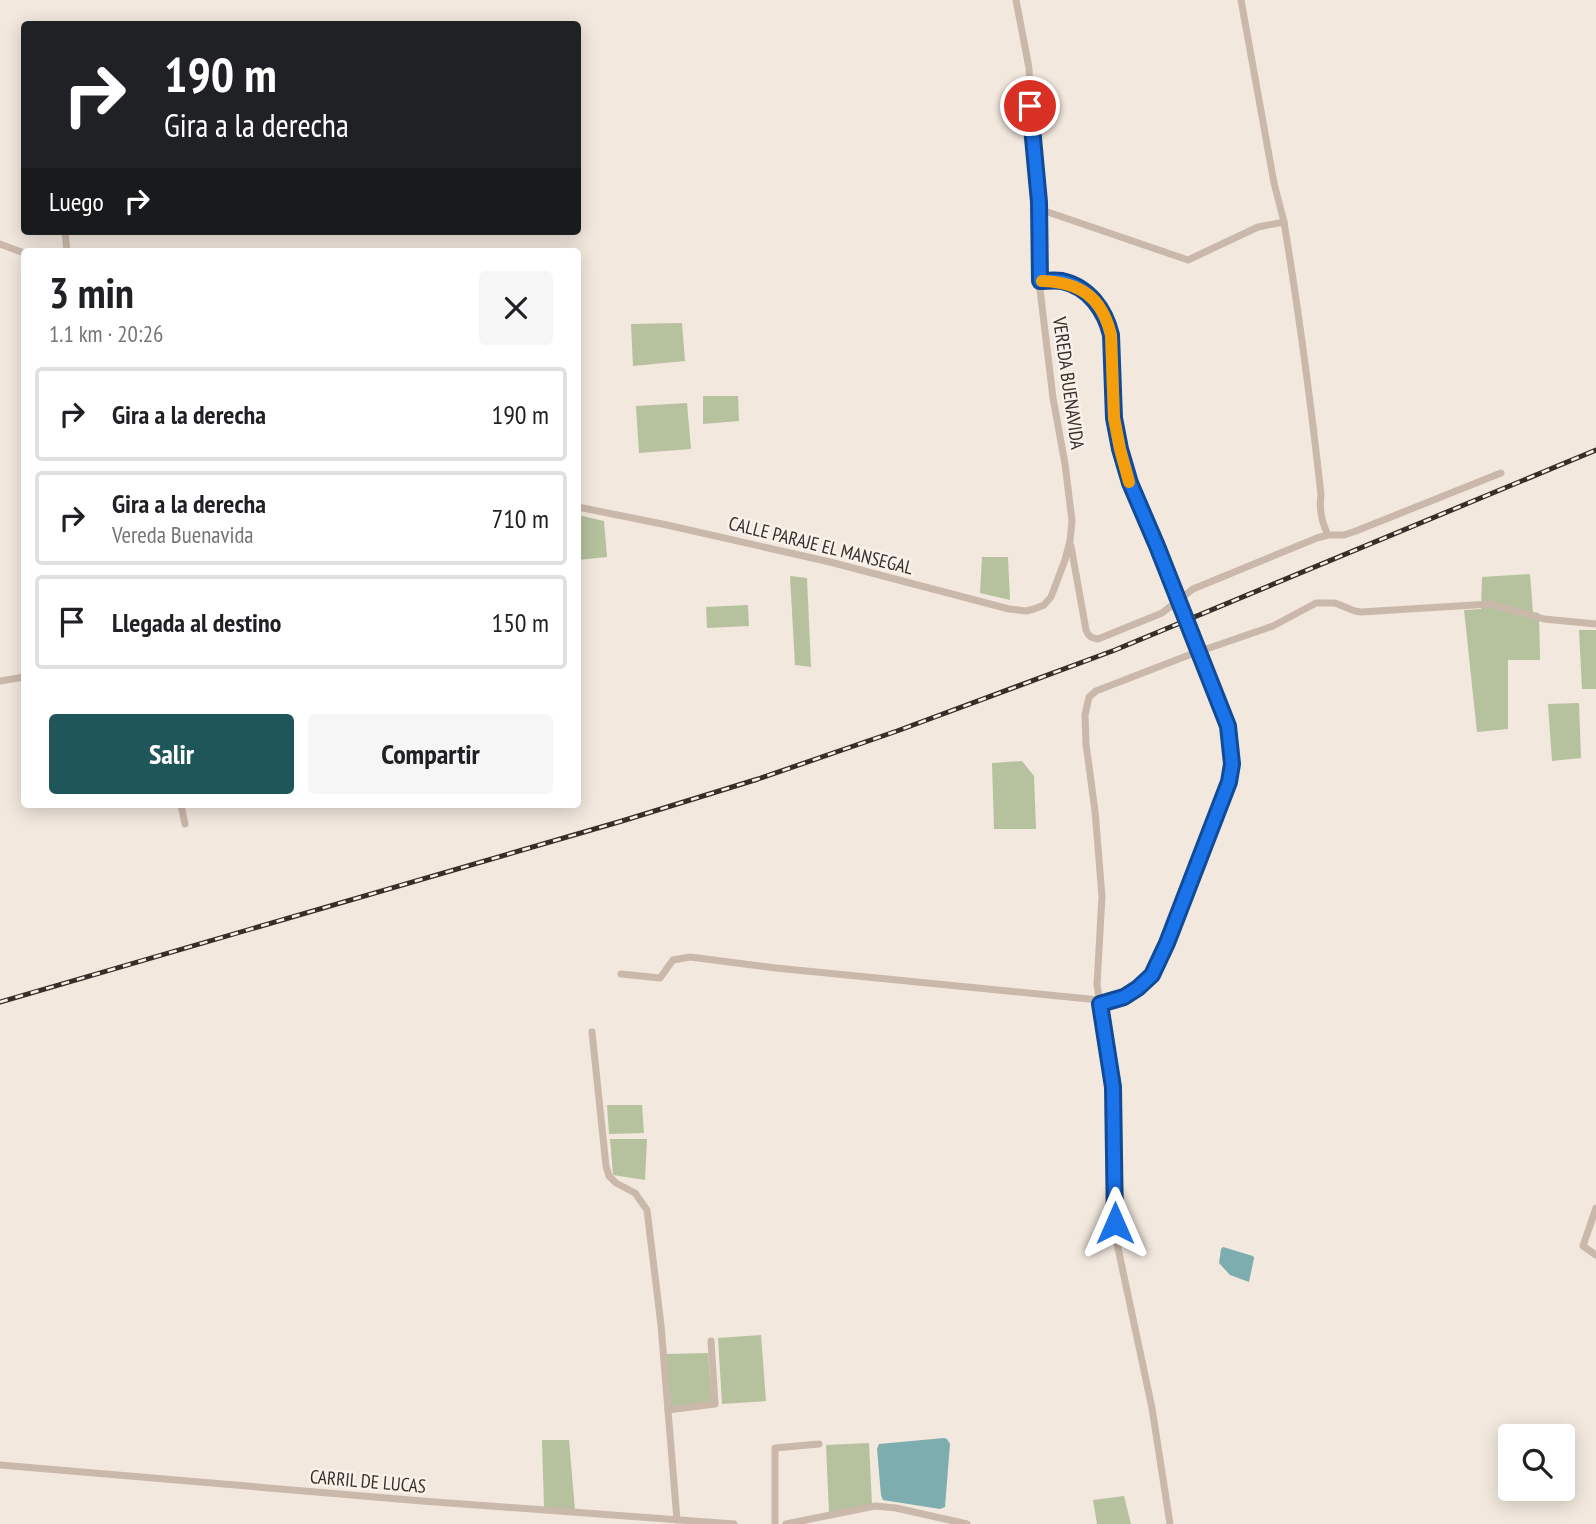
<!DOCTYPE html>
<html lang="es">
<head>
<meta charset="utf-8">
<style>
  :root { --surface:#fff; --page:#f6f6f6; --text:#202124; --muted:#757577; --line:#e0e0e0; --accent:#1f5659 }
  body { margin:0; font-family:"PT Sans Narrow",sans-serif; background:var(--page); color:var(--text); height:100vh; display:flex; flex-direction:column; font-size:26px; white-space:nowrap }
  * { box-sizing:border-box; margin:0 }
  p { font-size:23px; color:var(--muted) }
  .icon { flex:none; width:38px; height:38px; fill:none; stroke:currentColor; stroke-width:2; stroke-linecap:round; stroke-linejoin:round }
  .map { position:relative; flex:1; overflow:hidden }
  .sheet { position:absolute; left:21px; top:248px; width:560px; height:560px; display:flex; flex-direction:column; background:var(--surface); border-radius:7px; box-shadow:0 4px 18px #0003 }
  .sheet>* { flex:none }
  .hud { position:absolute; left:21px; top:21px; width:560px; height:214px; border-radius:7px; box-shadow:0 4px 18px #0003; background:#202124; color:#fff; overflow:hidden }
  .controls { position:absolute; left:1498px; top:1424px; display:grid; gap:14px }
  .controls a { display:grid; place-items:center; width:77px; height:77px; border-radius:7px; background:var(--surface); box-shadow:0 4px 18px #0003; font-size:35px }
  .pin { position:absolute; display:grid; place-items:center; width:60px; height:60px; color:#fff; margin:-30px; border:4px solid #fff; border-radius:50%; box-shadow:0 2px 7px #0007 }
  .me { position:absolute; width:77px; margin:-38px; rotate:0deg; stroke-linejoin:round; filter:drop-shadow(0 0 5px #0008) }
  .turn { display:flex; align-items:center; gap:24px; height:147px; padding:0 28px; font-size:32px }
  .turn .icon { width:91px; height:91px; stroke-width:2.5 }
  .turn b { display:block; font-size:49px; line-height:60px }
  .then { display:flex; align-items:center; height:66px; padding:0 28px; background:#0003; gap:14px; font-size:26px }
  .round { display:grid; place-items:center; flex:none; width:74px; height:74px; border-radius:7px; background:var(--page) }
  .summary { display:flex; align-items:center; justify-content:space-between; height:119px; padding:0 28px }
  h1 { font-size:42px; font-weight:700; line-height:52px }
  .button { display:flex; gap:14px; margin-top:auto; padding:14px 28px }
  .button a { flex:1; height:80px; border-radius:7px; background:var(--accent); color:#fff; font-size:28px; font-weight:700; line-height:80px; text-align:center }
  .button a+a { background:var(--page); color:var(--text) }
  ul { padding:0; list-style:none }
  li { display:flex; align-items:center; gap:21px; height:94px; margin:0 14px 10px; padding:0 14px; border:4px solid var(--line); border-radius:7px }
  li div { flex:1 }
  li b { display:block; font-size:26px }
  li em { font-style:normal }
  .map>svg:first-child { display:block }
  .green { fill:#b6c19e }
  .water { fill:#7dadaf }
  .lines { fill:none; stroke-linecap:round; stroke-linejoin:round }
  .street { stroke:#cab8aa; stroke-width:7 }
  .rail-casing { stroke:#382e29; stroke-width:5 }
  .rail { stroke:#faf2ea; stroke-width:2.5; stroke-dasharray:8; stroke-linecap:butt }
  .street-bridge { stroke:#cab8aa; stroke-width:7 }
  .route-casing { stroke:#114b97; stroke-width:18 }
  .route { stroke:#1a73e8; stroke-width:12 }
  .slow { stroke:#f59e0b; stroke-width:12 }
  .labels { text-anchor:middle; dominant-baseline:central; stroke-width:5; stroke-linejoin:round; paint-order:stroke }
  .street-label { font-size:19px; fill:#382e29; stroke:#faf2ea }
</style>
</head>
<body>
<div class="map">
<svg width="1596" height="1524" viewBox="0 0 1596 1524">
  <rect width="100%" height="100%" fill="#f2e8de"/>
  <g class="green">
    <polygon points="682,323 685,361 633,366 631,324"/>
    <polygon points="703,396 738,396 739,421 703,424"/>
    <polygon points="687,403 691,449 639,453 636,406"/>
    <polygon points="578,515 604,521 607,557 578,560"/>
    <polygon points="982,557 1008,557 1010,600 980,593"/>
    <polygon points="1530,574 1533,612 1539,613 1540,660 1508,660 1508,729 1477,732 1464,610 1481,609 1482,577"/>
    <polygon points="790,576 807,578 811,667 795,665"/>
    <polygon points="748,605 749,626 707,628 706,607"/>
    <polygon points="1579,630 1596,630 1596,689 1582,689"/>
    <polygon points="1579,703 1581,758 1552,761 1548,704"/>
    <polygon points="1022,761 1034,776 1036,829 994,829 992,763"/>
    <polygon points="607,1105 642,1105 644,1133 609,1134"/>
    <polygon points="610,1139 647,1139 645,1180 613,1175"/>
    <polygon points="761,1335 766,1401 722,1404 718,1338"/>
    <polygon points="708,1353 712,1403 671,1407 666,1354"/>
    <polygon points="542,1440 569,1440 575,1510 544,1508"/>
    <polygon points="869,1443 872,1504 829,1513 826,1445"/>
    <polygon points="1124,1496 1131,1524 1097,1524 1093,1500"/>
  </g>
  <g class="water">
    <polygon points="1223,1247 1253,1256 1254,1258 1249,1282 1230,1275 1219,1263 1221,1249"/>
    <polygon points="944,1438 947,1439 950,1444 945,1507 940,1509 883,1500 881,1495 877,1449 879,1444"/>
  </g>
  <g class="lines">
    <g class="street">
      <polyline points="1039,209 1188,260 1258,227 1284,222 1274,183 1241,0"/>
      <path d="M 1284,222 C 1299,313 1311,404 1321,495 C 1319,509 1322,523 1328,535 L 1344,535 L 1356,531 L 1501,473"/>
      <polyline points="65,231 67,252"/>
      <polyline points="0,244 24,253"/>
      <path d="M 1039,281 C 1047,281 1055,280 1062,281 C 1089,287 1105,310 1111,335 C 1112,363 1111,390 1114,417 C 1118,463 1139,505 1157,546"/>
      <polyline points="578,507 667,525 830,562 1009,609 1026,611 1034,609 1044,605 1051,597 1065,560 1070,541 1072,521 1065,464 1053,398 1039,281 1039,202 1031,125 1029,68 1016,0"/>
      <path d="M 1071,546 L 1086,630 C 1088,636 1091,638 1098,639 L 1162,613 L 1193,589 L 1317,538 L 1328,535"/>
      <polyline points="0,681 24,677"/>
      <polyline points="181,805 185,824"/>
      <polyline points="621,974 660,978 673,960 690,957 776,968 1099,1000"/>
      <polyline points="1100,1004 1124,997 1138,988 1152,975 1160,958 1229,782 1232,764 1228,726 1219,703"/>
      <polyline points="592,1032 606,1166 609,1176 616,1183 635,1193 647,1210 661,1325 677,1520"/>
      <polyline points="1596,1208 1583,1246 1596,1255"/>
      <polyline points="668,1410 715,1404 711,1341"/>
      <polyline points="0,1465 422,1501 734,1524"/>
      <polyline points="775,1524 775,1448 819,1444"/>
      <polyline points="786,1524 875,1506 896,1508 967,1524"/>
      <polyline points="1170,1524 1152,1408 1115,1234 1113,1087 1097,985 1102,896 1095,811 1086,744 1085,715 1089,697 1096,691 1189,655 1273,626 1316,603 1335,603 1355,611 1361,612 1490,604 1544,619 1596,624"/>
    </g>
    <defs>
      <polyline id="rail" points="0,1002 622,821 758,779 897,731 1115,650 1596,450"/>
    </defs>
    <use href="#rail" class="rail-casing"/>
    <use href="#rail" class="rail"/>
    <polyline class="street-bridge" points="1157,546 1219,703"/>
  </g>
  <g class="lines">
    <defs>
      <path id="route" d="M 1030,106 L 1039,202 L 1040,281 C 1047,281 1055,280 1062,281 C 1089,287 1105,310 1111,335 L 1114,418 L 1120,449 L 1130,483 L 1157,546 L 1228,726 L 1232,764 L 1229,782 L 1167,943 L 1152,975 L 1138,988 L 1124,997 L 1100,1004 L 1113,1087 L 1115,1223"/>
    </defs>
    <use href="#route" class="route-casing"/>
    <use href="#route" class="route"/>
    <path class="slow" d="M 1042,281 C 1080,282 1102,297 1111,335 L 1114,418 L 1120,449 L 1129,482"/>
  </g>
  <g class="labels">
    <g class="street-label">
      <text transform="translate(1069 383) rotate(82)">VEREDA BUENAVIDA</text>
      <text transform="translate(821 545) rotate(14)">CALLE PARAJE EL MANSEGAL</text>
      <text transform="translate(368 1481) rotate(5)">CARRIL DE LUCAS</text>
    </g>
  </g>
</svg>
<div class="controls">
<a><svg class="icon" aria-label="search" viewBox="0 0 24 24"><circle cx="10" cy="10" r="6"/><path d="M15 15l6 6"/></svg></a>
</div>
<div class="pin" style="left:1030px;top:106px;background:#d93025"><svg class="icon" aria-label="arrive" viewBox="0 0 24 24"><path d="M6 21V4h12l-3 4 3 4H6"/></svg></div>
<svg class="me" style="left:1115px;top:1223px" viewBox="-20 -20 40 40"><path d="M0-17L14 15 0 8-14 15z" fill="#1a73e8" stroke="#fff" stroke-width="4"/></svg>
<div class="hud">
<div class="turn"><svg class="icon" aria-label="right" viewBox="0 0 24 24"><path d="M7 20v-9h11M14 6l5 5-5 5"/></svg><div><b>190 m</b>Gira a la derecha</div></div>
<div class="then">Luego<svg class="icon" aria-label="right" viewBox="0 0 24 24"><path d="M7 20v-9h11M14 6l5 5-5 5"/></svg></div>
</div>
<section class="sheet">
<div class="summary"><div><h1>3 min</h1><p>1.1 km · 20:26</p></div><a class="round"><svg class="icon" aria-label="close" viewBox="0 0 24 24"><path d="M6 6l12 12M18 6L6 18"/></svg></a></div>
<ul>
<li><svg class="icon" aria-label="right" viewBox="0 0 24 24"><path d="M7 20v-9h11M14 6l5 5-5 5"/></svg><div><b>Gira a la derecha</b></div><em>190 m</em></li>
<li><svg class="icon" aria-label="right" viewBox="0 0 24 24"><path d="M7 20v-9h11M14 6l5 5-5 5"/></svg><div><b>Gira a la derecha</b><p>Vereda Buenavida</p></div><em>710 m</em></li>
<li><svg class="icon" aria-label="arrive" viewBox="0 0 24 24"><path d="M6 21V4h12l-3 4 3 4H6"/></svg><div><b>Llegada al destino</b></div><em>150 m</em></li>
</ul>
<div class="button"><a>Salir</a><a>Compartir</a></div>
</section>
</div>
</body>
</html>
